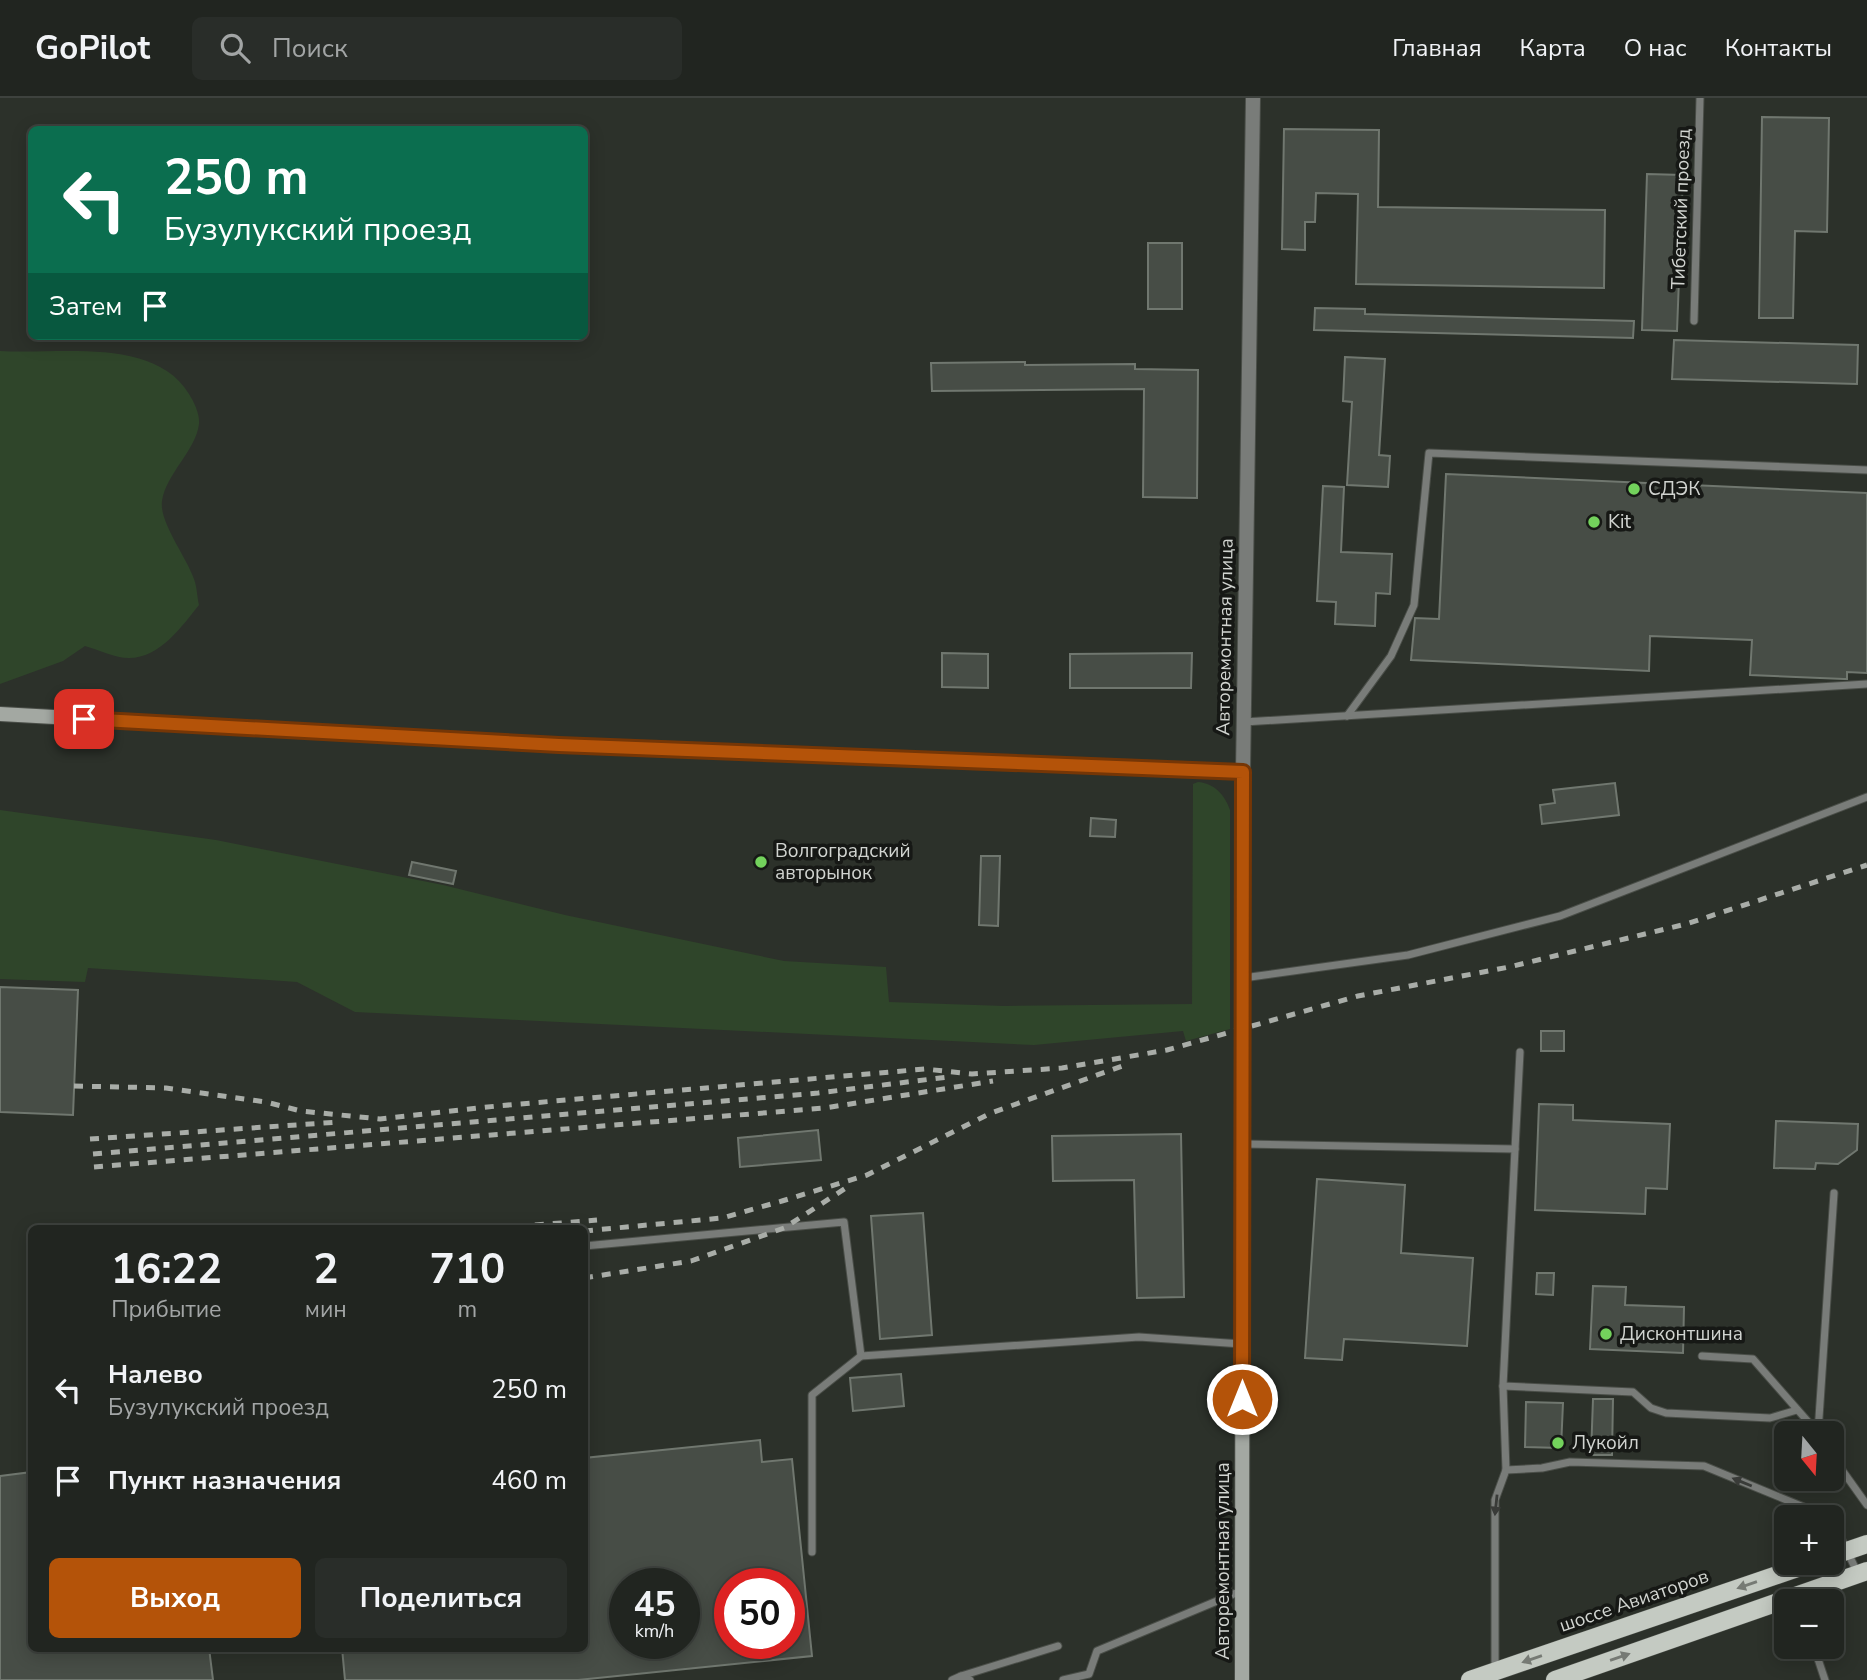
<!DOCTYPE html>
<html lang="ru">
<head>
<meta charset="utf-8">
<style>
  :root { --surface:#212520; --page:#292d29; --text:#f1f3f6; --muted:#a2a5a5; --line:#3e423e; --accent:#b45309 }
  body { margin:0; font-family:"Nunito Sans",sans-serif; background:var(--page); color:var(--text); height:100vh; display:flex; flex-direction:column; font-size:26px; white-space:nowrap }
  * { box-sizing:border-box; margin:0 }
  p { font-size:23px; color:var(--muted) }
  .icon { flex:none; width:38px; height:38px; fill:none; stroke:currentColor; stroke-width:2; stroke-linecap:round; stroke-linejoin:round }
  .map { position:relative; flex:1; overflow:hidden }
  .sheet { position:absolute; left:28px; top:1127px; width:560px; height:427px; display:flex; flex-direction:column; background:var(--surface); border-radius:10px; box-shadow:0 4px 18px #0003,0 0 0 2px var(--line) }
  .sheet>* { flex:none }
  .top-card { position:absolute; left:28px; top:28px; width:560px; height:214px; border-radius:10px; box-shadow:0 4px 18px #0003,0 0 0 2px var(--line); background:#0b6e4f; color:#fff; overflow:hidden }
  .needle { width:46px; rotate:162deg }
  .tools { position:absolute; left:1774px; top:1323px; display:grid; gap:14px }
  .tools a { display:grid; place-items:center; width:70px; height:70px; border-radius:10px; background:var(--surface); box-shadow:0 4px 18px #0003,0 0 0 2px var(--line); font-size:35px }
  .speed { position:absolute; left:609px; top:1470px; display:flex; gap:14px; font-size:35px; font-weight:700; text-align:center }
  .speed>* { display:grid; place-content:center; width:91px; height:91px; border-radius:50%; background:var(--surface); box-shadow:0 4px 18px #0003,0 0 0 2px var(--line); line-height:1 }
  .speed small { font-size:18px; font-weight:400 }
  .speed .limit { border:10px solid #d22; background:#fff; color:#111 }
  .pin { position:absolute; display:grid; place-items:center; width:60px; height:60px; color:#fff; margin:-30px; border-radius:14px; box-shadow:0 4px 10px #0006 }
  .me { position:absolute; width:77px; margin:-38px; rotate:0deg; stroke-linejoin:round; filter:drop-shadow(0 0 5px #0008) }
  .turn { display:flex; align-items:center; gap:24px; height:147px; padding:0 21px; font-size:32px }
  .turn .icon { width:91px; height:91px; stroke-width:2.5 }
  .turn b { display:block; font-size:49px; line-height:60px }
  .then { display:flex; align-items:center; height:66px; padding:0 21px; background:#0003; gap:14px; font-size:26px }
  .eta { display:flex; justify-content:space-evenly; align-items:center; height:119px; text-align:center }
  .eta b { font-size:42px; font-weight:700; line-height:49px }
  .action { display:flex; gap:14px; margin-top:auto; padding:14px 21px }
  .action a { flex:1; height:80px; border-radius:10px; background:var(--accent); color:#fff; font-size:28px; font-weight:700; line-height:80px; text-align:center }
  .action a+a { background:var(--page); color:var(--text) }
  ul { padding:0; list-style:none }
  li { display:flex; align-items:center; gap:21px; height:91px; padding:0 21px }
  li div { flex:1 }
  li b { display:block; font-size:26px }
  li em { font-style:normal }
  header { display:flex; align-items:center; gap:42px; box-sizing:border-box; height:98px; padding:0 35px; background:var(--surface); border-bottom:2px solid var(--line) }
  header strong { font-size:33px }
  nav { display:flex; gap:38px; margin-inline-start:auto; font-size:24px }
  .search { width:490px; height:63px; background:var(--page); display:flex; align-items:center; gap:18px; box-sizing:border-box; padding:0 24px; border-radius:10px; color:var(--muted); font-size:26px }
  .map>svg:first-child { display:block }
  .green { fill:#2f452a }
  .building { fill:#474d46; stroke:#70776f; stroke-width:2; fill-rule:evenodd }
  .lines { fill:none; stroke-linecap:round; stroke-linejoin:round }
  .lane-casing { stroke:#4a4e48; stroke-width:9 }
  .street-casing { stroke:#4a4e48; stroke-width:16 }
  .secondary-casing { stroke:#4a4e48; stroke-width:16 }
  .primary-casing { stroke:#4a4e48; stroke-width:19 }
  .lane { stroke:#797c79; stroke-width:7 }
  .street { stroke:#797c79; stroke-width:14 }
  .secondary { stroke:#a3a8a2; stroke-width:14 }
  .primary { stroke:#c4cac2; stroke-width:18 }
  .rail { stroke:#a9ada8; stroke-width:5; stroke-dasharray:9 9; stroke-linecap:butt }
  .oneway { fill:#393b38 }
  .oneway2 { fill:#767a74 }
  .route-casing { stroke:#753606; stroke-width:18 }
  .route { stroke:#b45309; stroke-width:12 }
  .poi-dot { fill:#73d25c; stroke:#161815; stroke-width:2.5 }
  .labels { text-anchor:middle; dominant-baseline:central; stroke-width:7; stroke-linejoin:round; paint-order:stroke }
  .street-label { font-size:19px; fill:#d1d4d0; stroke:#161815 }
  .poi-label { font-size:19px; fill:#d1d4d0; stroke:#161815; text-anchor:start }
</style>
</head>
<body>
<header>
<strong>GoPilot</strong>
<div class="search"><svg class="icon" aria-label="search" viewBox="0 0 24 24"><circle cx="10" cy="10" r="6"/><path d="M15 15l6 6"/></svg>Поиск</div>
<nav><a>Главная</a><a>Карта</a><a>О нас</a><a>Контакты</a></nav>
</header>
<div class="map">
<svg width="1867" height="1582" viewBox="0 0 1867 1582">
  <rect width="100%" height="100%" fill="#2c312a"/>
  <g class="green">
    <path d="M 0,253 C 58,257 154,238 189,296 C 194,304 200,316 199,326 C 196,352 166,376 162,403 C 159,424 186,458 194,481 C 197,489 197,498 199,507 C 182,528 160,560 129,560 C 115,560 99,552 85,548 L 63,563 L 0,586 Z"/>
    <path d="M 1198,684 C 1214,685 1225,697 1230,712 L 1230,931 L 1186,943 L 1183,933 L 1034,947 L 355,914 L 297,884 L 88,870 L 85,884 L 0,881 L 0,712 L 216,742 L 443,787 L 565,817 L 784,863 L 886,869 L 889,904 L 1004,908 L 1192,906 L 1193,686 Z"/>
  </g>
  <g class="building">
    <polygon points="1762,19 1829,20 1827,134 1795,133 1793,220 1759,220"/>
    <polygon points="1284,31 1379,32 1378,109 1605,112 1604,190 1356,186 1358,96 1316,95 1315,124 1305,124 1305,152 1282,151"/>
    <polygon points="1647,76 1683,77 1677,233 1642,232"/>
    <rect x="1148" y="145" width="34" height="66"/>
    <polygon points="1315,210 1365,211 1365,216 1634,223 1633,240 1314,232"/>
    <polygon points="1674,242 1858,247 1857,286 1672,281"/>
    <polygon points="1345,259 1385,261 1379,357 1390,358 1388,389 1347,387 1352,304 1343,303"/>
    <polygon points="1025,264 1025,267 1135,266 1135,271 1198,272 1197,400 1143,399 1144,291 932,293 931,265"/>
    <polygon points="1446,376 1867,395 1867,575 1847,574 1847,581 1844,581 1750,577 1752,542 1650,538 1649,573 1411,562 1415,520 1439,521"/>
    <polygon points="1323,388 1344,389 1341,454 1392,456 1390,496 1376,495 1375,528 1335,526 1336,504 1317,503"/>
    <polygon points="942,555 988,556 988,590 942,589"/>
    <polygon points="1192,555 1191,590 1070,590 1070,556"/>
    <polygon points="1615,685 1619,717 1542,726 1540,707 1555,705 1553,692"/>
    <polygon points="1091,720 1116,722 1115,739 1090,738"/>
    <polygon points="981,758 1000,758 998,828 979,827"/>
    <polygon points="412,764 456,773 453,786 409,777"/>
    <polygon points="0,889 78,892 73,1017 0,1014"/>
    <rect x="1541" y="933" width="23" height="20"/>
    <polygon points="1539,1006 1573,1007 1573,1022 1670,1026 1667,1091 1646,1090 1645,1116 1535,1112"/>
    <polygon points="1776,1023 1858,1026 1857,1052 1838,1066 1816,1065 1815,1071 1774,1070"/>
    <polygon points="818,1032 821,1062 740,1069 738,1040"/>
    <polygon points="1181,1036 1184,1199 1137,1200 1134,1082 1053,1083 1052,1038"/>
    <polygon points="1317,1081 1405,1087 1401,1155 1473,1160 1467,1248 1344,1241 1342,1262 1305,1260"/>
    <polygon points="923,1115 932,1237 880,1241 871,1118"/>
    <polygon points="1537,1175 1554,1175 1553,1197 1536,1196"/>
    <polygon points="1593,1188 1626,1189 1625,1207 1684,1209 1683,1255 1590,1251"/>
    <polygon points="901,1276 904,1308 853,1313 850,1280"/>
    <polygon points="1593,1301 1613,1301 1612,1357 1591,1357"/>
    <polygon points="1526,1304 1563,1305 1561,1350 1525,1349"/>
    <path d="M 760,1342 L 762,1364 L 792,1361 L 812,1558 L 578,1582 L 345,1582 L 342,1550 L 584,1550 L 584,1360 ZM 625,1486 L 684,1486 L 684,1545 L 625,1545 ZM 730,1486 L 789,1486 L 789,1545 L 730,1545 Z"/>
    <polygon points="32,1374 32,1550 209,1550 213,1582 0,1582 0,1378"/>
  </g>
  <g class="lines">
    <defs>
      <g id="lane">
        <polyline points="1694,223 1700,0"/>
        <polyline points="1347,618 1391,558 1414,507 1429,355 1867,372"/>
        <polyline points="1244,624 1867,586"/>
        <polyline points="1243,880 1408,857 1560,818 1867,699"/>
        <polyline points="1242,1046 1515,1051 1503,1288 1506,1372"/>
        <polyline points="1515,1051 1520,954"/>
        <polyline points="584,1148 844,1124 861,1258 1139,1239 1242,1246"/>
        <polyline points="1702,1258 1753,1261 1818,1335"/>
        <polyline points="1503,1288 1633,1294 1651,1310 1666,1315 1770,1320 1797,1312"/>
        <polyline points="1818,1335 1834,1095"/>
        <polyline points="1832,1358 1867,1407"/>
        <polyline points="1832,1421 1857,1474"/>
        <polyline points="812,1454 812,1297 861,1258"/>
        <polyline points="1814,1549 1825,1582"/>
        <polyline points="1495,1572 1495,1402 1506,1372 1542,1370 1570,1364 1704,1368 1828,1419"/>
        <polyline points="961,1578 1058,1548"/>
        <polyline points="952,1582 961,1578 970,1582"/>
        <polyline points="1063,1582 1089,1576 1097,1553 1241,1493"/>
      </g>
      <polyline id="street" points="1243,674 1253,0"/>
      <polyline id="secondary" points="0,616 559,647 1243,674 1242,1582"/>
      <g id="primary">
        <polyline points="1832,1458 1867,1446"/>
        <polyline points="1470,1582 1812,1465"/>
        <polyline points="1555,1582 1867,1473"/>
      </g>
    </defs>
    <use href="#lane" class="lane-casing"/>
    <use href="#street" class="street-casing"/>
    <use href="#secondary" class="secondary-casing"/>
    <use href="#primary" class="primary-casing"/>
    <use href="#lane" class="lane"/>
    <use href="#street" class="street"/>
    <use href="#secondary" class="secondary"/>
    <use href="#primary" class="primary"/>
    <g class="rail">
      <polyline points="74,988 166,990 266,1004 301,1013 380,1021 497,1008 925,971 972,976 1062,970 1167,952 1358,898 1509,869 1686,826 1867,767"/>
      <polyline points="90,1041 339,1024"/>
      <polyline points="93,1056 818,995 948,979"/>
      <polyline points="94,1069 825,1010 993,983"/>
      <polyline points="499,1130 597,1122"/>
      <polyline points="584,1133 722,1120 782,1103 867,1077 991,1015 1128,966"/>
      <polyline points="584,1180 691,1163 784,1130 849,1088"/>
    </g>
  </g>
  <defs><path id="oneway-solid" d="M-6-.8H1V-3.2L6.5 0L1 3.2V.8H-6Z" transform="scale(1.75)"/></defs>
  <g class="oneway">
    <use href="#oneway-solid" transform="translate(1742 1384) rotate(-158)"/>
    <use href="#oneway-solid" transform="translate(1496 1407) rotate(96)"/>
  </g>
  <g class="oneway2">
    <use href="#oneway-solid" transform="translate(1747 1487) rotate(161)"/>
    <use href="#oneway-solid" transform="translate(1620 1559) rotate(-19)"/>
    <use href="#oneway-solid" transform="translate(1532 1561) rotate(161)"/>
  </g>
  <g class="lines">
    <defs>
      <polyline id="route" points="84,621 559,647 1243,674 1242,1301"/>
    </defs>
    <use href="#route" class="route-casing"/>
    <use href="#route" class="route"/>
  </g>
  <g class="poi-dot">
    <circle cx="1634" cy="391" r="7"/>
    <circle cx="1594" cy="424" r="7"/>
    <circle cx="761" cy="764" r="7"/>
    <circle cx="1606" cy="1236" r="7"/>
    <circle cx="1558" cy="1345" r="7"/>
  </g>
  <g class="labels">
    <g class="street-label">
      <text transform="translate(1681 111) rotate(-88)">Тибетский проезд</text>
      <text transform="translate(1225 539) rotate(-89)">Авторемонтная улица</text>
      <text transform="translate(1223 1463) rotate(-90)">Авторемонтная улица</text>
      <text transform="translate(1634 1503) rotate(-19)">шоссе Авиаторов</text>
    </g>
    <g class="poi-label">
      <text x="1648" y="391">СДЭК</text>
      <text x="1608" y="424">Kit</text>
      <text x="775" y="753">Волгоградский<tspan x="775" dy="22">авторынок</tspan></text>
      <text x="1620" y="1236">Дисконтшина</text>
      <text x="1572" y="1345">Лукойл</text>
    </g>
  </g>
</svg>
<div class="tools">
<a><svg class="needle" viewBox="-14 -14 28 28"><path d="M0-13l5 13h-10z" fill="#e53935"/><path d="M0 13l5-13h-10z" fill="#a2a5a5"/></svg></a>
<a>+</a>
<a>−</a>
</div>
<div class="speed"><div>45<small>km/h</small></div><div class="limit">50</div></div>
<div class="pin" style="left:84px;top:621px;background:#d93025"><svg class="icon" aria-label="arrive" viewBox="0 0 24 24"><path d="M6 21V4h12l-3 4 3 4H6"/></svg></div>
<svg class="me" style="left:1242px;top:1301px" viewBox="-20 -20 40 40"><circle r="17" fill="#b45309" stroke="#fff" stroke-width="3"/><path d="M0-11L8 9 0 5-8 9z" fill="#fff"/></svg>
<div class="top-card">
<div class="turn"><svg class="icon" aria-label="left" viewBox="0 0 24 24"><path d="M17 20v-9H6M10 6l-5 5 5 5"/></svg><div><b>250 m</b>Бузулукский проезд</div></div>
<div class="then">Затем<svg class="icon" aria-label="arrive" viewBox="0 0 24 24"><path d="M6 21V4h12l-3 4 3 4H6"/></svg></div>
</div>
<section class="sheet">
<div class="eta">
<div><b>16:22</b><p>Прибытие</p></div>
<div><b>2</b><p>мин</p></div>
<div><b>710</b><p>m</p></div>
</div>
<ul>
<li><svg class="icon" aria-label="left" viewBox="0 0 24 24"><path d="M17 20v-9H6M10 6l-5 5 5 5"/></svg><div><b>Налево</b><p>Бузулукский проезд</p></div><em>250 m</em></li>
<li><svg class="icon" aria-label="arrive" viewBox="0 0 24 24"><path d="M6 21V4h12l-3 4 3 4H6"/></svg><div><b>Пункт назначения</b></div><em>460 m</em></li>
</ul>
<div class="action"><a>Выход</a><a>Поделиться</a></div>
</section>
</div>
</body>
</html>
